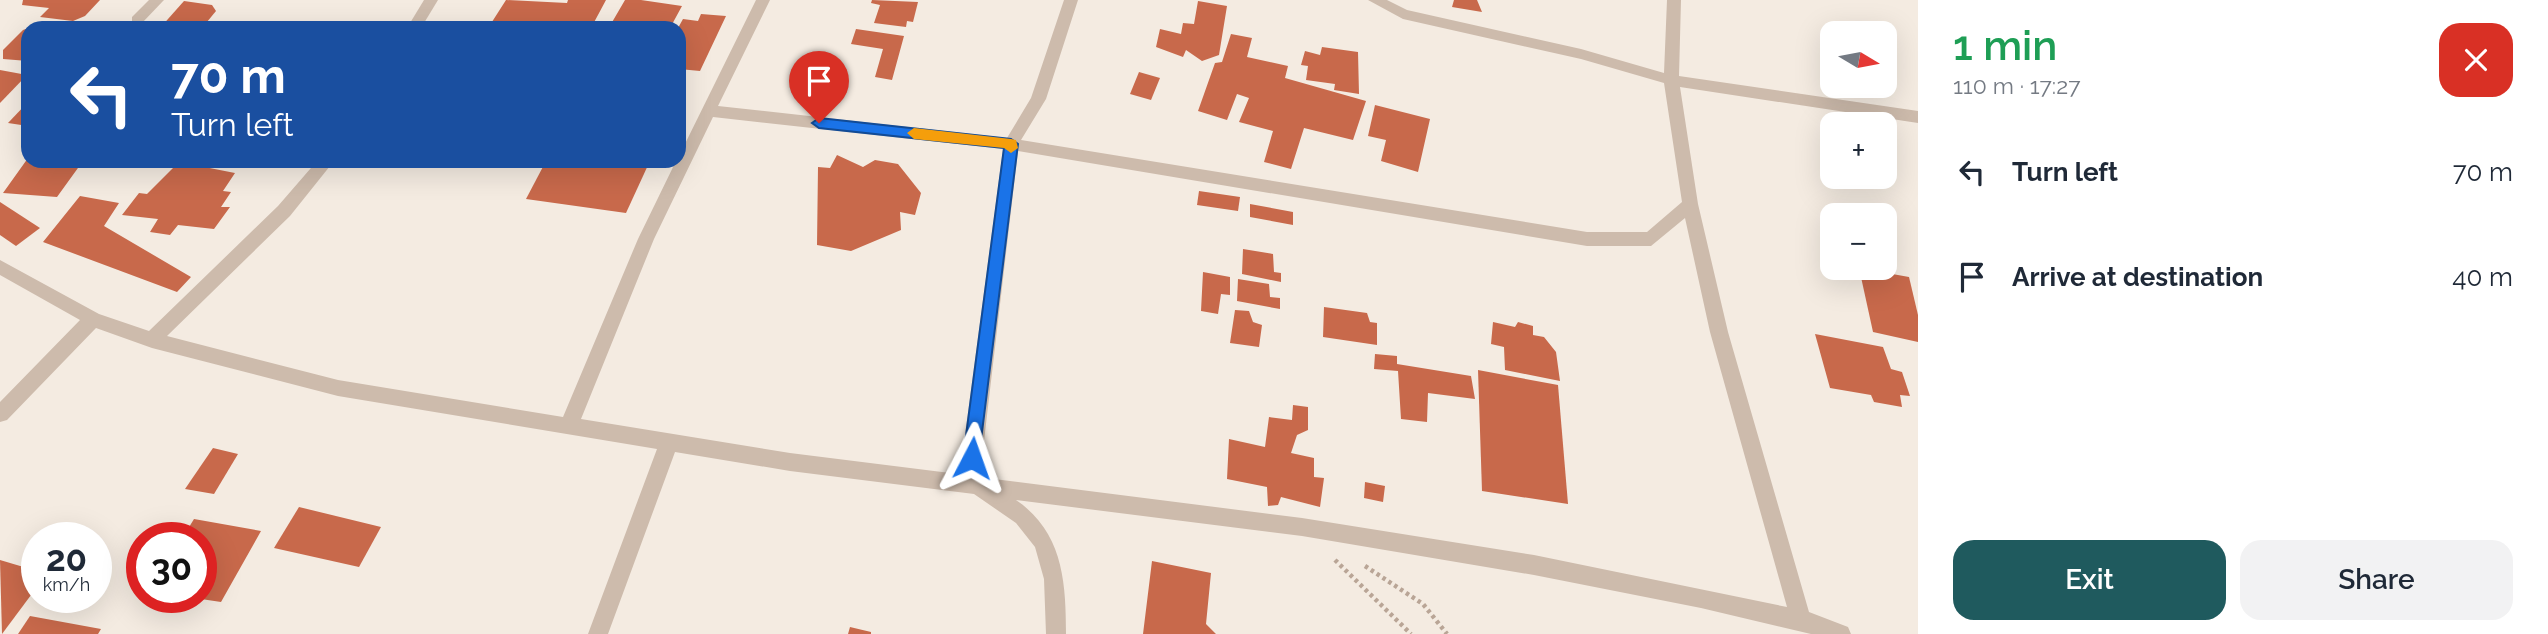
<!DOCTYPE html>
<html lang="en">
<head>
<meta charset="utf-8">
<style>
  :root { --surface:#fff; --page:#f2f2f3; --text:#1f2937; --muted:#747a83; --accent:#1f5a5e }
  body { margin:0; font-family:Raleway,sans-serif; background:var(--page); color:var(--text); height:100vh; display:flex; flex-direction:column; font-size:26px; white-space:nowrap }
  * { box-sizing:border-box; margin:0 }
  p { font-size:23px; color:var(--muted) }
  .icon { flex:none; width:38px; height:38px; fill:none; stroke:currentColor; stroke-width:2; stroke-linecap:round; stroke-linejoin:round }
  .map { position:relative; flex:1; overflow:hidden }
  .drawer { display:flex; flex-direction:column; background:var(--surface); width:630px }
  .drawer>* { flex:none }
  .hud { position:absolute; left:21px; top:21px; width:665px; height:147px; border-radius:21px; box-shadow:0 7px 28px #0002; background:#1a4fa0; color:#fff; overflow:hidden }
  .needle { width:46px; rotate:100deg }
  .controls { position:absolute; left:1820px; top:21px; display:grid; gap:14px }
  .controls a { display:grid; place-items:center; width:77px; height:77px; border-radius:14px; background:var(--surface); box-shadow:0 7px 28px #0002; font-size:35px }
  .speed { position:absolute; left:21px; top:522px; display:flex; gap:14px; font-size:35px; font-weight:700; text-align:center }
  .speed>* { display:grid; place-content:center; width:91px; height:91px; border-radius:50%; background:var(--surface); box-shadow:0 7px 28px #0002; line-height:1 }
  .speed small { font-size:18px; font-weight:400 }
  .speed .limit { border:10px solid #d22; background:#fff; color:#111 }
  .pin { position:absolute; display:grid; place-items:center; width:60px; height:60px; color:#fff; margin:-72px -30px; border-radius:50% 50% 50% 0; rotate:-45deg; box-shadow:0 0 7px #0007 }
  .pin .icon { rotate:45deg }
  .me { position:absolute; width:77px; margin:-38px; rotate:4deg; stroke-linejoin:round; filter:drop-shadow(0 0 5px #0008) }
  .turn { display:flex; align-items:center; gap:24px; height:147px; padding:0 35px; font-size:32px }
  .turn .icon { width:91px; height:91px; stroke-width:2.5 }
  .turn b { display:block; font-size:49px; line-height:60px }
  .round { display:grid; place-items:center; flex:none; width:74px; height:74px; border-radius:21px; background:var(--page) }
  .head { display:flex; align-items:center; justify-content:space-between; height:119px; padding:0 35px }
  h1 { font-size:42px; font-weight:600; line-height:52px; color:#1e9e55 }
  .button { display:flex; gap:14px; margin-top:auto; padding:14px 35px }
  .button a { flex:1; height:80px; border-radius:21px; background:var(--accent); color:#fff; font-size:28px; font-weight:600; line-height:80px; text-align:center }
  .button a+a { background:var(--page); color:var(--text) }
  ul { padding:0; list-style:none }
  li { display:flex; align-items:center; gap:21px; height:105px; padding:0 35px }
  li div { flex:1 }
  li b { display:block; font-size:26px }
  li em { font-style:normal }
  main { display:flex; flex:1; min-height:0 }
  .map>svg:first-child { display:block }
  .building { fill:#c8694b }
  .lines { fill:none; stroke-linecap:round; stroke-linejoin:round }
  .path { stroke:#b9a596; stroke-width:4.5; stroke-dasharray:3.5 3.5; stroke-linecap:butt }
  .minor { fill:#cdbbac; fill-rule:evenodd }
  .route { fill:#1a73e8; stroke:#114b97; stroke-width:2 }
  .slow { fill:#f59e0b }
</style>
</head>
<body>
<main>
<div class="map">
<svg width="1918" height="634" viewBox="0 0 1918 634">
  <rect width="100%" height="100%" fill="#f4ebe1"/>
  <g class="building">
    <polygon points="23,0 100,0 85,16 73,21 40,17 49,8 22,5"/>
    <polygon points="506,0 567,3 568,0 606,0 591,28 490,25"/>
    <polygon points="625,0 641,0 682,6 670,28 600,28 603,23 611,24"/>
    <polygon points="872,0 918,2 913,22 907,21 906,27 874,23 880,5 871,3"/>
    <polygon points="1454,0 1477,0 1482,12 1452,7"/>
    <polygon points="184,1 212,5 216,11 202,28 160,28"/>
    <polygon points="1198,1 1227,6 1219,55 1202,61 1186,50 1183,57 1156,47 1160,29 1181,34 1183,23 1194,24"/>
    <polygon points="701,14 726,16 700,71 679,69 678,28 683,19 698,21"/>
    <polygon points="36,25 48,28 28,28 28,61 3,59 3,50 23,30"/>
    <polygon points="856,29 904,36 892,80 875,77 883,49 851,44"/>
    <polygon points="1231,34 1252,38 1247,57 1288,66 1285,78 1366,101 1353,140 1304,128 1291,169 1264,162 1273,131 1239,122 1249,98 1237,94 1227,120 1198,111 1215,63 1222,62"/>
    <polygon points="1322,47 1358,52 1359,94 1334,90 1335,84 1306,80 1308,66 1301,65 1305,51 1320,55"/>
    <polygon points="0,70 27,75 0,103"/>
    <polygon points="1139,72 1160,78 1151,100 1130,94"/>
    <polygon points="28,102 28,126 8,123"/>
    <polygon points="1375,105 1430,119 1418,172 1381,161 1386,140 1368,136"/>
    <polygon points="837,155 863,167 875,160 898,164 921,193 915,215 900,212 901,230 851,251 817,245 818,167 830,168"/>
    <polygon points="28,158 28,161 83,161 57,197 3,193"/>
    <polygon points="546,161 637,161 649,163 626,213 526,199"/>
    <polygon points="179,162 235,173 223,191 231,192 221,207 230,207 214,229 178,225 170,235 150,232 158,219 122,215 139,193 147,194"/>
    <polygon points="1199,191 1240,197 1238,211 1197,205"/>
    <polygon points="80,196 119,203 104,226 191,277 177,292 43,242"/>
    <polygon points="0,202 40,228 16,246 0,235"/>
    <polygon points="1250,204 1293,212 1293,225 1250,217"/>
    <polygon points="1243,249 1273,254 1274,272 1281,273 1281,282 1242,274"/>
    <polygon points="1859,268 1909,277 1918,315 1918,342 1873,332"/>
    <polygon points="1203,272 1230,277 1230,295 1221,294 1218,314 1201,311"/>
    <polygon points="1238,279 1269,284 1270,297 1280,298 1280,309 1237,301"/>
    <polygon points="1324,307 1367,313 1370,322 1377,323 1377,345 1323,337"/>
    <polygon points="1235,310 1249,311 1253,322 1262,325 1259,347 1230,343"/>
    <polygon points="1493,322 1515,327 1518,322 1533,326 1533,335 1544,337 1556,352 1560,381 1505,370 1504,347 1491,344"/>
    <polygon points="1815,334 1883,347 1891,369 1902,372 1910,396 1900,395 1902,407 1874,402 1871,395 1830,388"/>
    <polygon points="1375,354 1397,356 1397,364 1471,376 1475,399 1428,393 1427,422 1401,419 1398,371 1374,369"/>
    <polygon points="1478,370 1558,385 1568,504 1482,491"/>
    <polygon points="1293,405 1308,407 1308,430 1297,435 1291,453 1314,458 1314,477 1324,478 1320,507 1281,497 1278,505 1268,506 1267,487 1227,479 1229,439 1265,447 1269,417 1292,420"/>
    <polygon points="213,448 238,454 214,494 185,489"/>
    <polygon points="1365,482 1385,486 1383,502 1364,498"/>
    <polygon points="299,507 381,527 359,567 274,548"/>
    <polygon points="194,519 261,531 221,602 201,599 201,537 183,537"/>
    <polygon points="0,560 37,571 37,587 2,634"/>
    <polygon points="1152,561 1211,573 1206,624 1216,634 1143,634"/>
    <polygon points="30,616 101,629 98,634 18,634"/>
    <polygon points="850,627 871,632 871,634 848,634"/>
  </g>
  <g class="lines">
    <g class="path">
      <polyline points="1335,560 1411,634"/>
      <polyline points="1365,566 1423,604 1447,634"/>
    </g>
    <g class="minor">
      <polygon points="149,0 164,0 142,23 132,23 132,17"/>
      <polygon points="424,0 438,0 421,28 407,28"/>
      <path d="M 756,0 L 770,0 L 718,106 L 1007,138 L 1031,98 L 1064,0 L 1078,0 L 1046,99 L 1021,140 L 1587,232 L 1647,232 L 1682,202 L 1664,83 L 1581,59 L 1403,19 L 1368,0 L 1387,0 L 1407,10 L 1581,49 L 1664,73 L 1667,0 L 1681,0 L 1679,76 L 1918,111 L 1918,123 L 1680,87 L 1698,204 L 1728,332 L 1809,612 L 1848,627 L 1851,634 L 1811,634 L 1701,608 L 1534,575 L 1302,536 L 1016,500 C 1063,532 1066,582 1066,634 L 1046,634 L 1044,579 L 1035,547 L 1016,523 L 974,494 L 790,471 L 675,452 L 608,634 L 588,634 L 657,449 L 338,396 L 152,348 L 96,328 L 7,420 L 0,422 L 0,402 L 80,320 L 0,275 L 0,260 L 99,314 L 149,331 L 278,206 L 317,161 L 334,161 L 290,216 L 167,336 L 338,380 L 563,417 L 638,239 L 676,161 L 679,161 L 679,156 ZM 713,117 L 1003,149 L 962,458 L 966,475 L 790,453 L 581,419 L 654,239 ZM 1018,151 L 1587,246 L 1651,246 L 1685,218 L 1710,332 L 1787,607 L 1534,555 L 1302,518 L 986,478 L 982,458 Z"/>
    </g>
  </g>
  <polygon class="route" points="819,118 1011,139 1018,144 978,464 972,466 963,458 1004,148 819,128 812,123"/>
  <polygon class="slow" points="914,128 1011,139 1016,140 1018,148 1011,153 1004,148 914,139 907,133"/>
</svg>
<div class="controls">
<a><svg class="needle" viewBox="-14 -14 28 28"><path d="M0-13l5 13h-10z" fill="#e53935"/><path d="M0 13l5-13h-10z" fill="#747a83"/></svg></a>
<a>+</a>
<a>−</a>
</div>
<div class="speed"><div>20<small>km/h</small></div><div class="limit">30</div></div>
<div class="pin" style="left:819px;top:123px;background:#d93025"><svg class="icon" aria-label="arrive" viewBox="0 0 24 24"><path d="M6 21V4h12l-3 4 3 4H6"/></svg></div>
<svg class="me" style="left:972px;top:458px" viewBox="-20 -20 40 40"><path d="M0-17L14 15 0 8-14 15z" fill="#1a73e8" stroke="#fff" stroke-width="4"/></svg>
<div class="hud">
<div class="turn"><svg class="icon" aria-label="left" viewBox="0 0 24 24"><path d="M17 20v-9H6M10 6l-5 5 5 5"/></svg><div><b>70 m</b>Turn left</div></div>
</div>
</div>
<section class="drawer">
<div class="head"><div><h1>1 min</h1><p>110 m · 17:27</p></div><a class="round" style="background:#d93025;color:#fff"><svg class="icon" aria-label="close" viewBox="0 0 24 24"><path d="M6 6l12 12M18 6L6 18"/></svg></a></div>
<ul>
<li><svg class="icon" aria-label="left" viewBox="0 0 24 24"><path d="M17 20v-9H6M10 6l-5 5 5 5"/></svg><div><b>Turn left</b></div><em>70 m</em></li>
<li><svg class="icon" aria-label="arrive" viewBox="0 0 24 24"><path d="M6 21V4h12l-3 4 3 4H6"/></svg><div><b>Arrive at destination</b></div><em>40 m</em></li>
</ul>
<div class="button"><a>Exit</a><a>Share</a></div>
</section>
</main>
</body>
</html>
